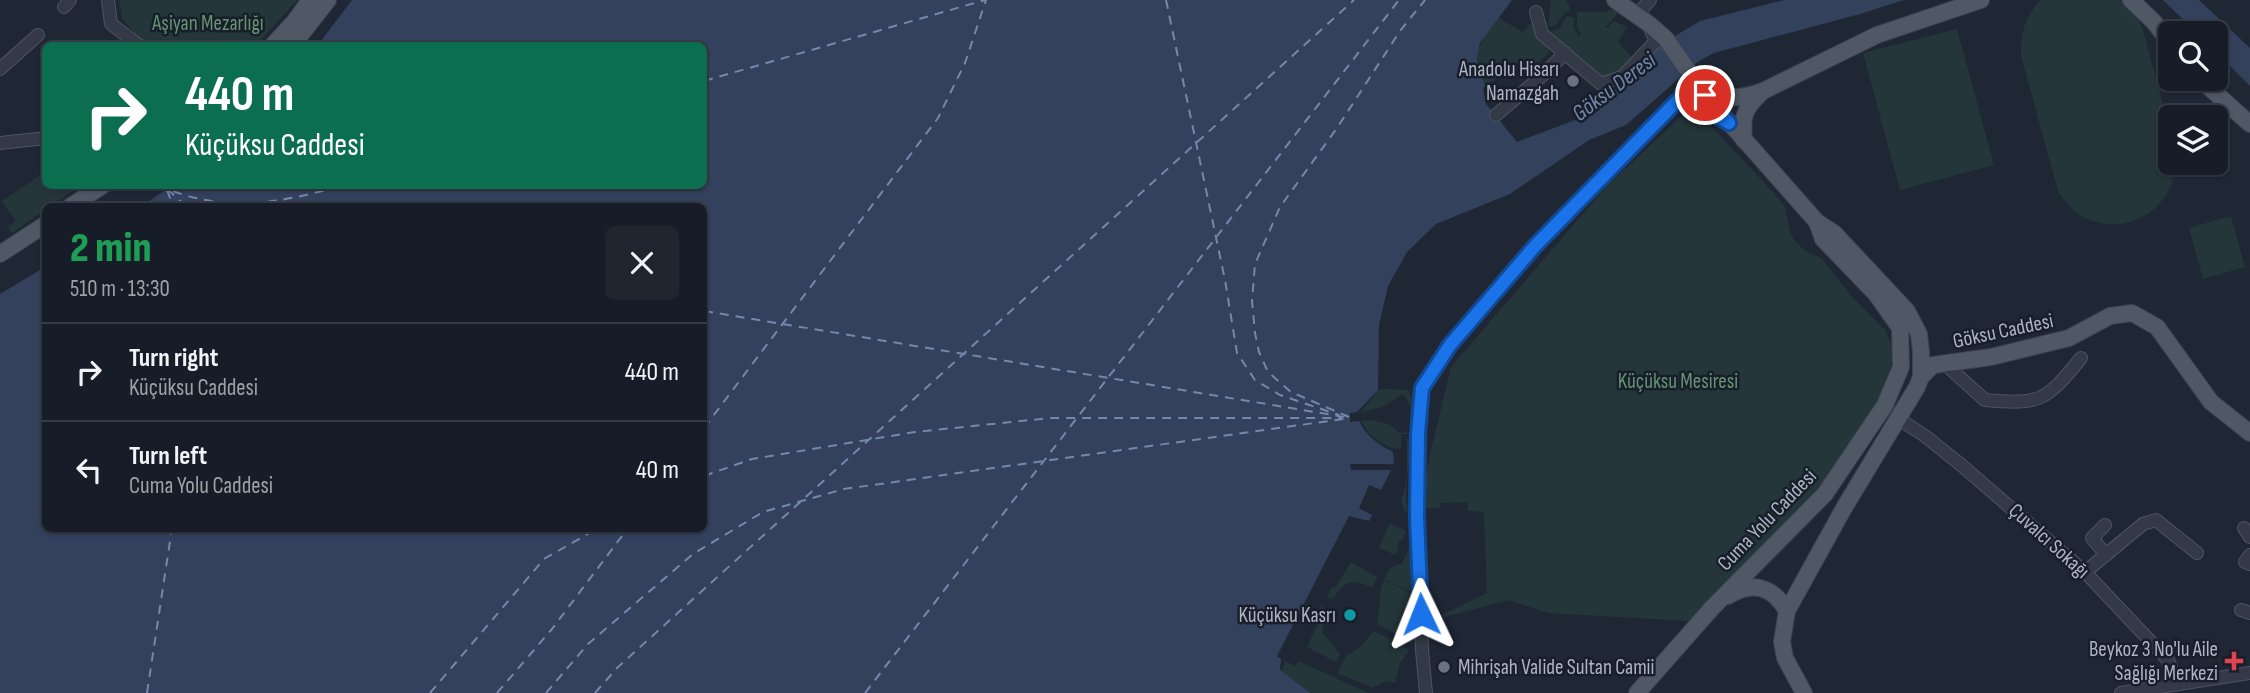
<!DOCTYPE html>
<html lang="en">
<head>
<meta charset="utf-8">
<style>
  :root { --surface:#171d28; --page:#202630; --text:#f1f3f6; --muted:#9ea2a8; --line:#363b45 }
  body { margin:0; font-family:"Sofia Sans Condensed",sans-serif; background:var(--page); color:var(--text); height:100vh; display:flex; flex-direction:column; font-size:26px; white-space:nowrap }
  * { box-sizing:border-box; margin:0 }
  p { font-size:23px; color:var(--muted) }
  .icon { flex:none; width:38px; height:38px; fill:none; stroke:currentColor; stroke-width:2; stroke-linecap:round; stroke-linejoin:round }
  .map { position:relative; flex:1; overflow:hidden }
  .drawer { position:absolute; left:42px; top:203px; width:665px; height:329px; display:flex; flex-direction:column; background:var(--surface); border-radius:10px; box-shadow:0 2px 5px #0004,0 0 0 2px var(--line) }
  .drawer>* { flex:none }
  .guide { position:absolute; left:42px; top:42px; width:665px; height:147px; border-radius:10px; box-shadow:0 2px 5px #0004,0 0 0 2px var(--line); background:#0b6e4f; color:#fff; overflow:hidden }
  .controls { position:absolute; left:2158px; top:21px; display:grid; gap:14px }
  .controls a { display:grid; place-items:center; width:70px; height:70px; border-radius:10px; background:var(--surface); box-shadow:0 2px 5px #0004,0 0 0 2px var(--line); font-size:35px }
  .pin { position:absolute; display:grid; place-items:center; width:60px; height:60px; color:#fff; margin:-30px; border:4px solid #fff; border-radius:50%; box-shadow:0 2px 7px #0007 }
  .me { position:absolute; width:77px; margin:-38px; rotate:358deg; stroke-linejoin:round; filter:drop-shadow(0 0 5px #0008) }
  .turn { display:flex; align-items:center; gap:24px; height:147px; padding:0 28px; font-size:32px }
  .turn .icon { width:91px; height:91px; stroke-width:2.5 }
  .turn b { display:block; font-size:49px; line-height:60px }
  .round { display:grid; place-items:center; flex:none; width:74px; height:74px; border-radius:10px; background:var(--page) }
  .head { display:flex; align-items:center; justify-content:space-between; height:119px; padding:0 28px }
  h1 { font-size:42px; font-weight:800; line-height:52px; color:#1e9e55 }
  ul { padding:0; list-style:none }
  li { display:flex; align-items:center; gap:21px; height:98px; padding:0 28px; border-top:2px solid var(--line) }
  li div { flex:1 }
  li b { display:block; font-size:26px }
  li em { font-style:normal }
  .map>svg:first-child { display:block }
  .green { fill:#243639 }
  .water { fill:#33415d }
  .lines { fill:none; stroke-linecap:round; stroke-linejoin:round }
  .ferry { stroke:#7488ab; stroke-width:2; stroke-dasharray:9 7; stroke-linecap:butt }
  .minor-casing { stroke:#4d5461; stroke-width:14 }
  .major-casing { stroke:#3c4250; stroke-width:18 }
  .minor { stroke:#333946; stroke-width:12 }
  .major { stroke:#505866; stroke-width:16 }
  .route-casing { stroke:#114b97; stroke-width:18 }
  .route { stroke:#1a73e8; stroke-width:12 }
  .worship-dot { fill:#6b7280; stroke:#181e2a; stroke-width:2.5 }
  .culture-dot { fill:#0f9aa8; stroke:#181e2a; stroke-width:2.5 }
  .health-dot { fill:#e0444e; stroke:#181e2a; stroke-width:2.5 }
  .labels { text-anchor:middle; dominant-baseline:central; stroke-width:5; stroke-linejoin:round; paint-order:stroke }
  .park-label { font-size:21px; fill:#659373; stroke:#181e2a }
  .poi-label { font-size:21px; fill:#adb4c3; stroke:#181e2a; text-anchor:end }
  .street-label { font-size:21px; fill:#adb4c3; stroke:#181e2a }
  .water-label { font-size:23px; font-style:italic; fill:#7488ab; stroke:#181e2a }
</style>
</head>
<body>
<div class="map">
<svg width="2250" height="693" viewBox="0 0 2250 693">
  <rect width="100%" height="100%" fill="#1f2735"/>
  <g class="green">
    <polygon points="119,0 297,0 256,46 144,45 122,18"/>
    <polygon points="1551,0 1566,0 1571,10 1565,12 1556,25 1548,27"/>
    <path d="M 2041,0 L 2125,0 L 2138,18 L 2143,30 L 2170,131 L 2170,163 L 2176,163 C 2171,228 2091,248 2058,191 L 2021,56 C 2020,34 2025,16 2041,0 Z"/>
    <polygon points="1623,7 1605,28 1608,28 1614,21 1627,27 1618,42 1632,58 1618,72 1603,77 1548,31 1559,29 1567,16 1574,18 1573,28 1579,37 1581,34 1577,27 1577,12 1603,12"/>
    <path d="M 1497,17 L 1523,32 L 1531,23 L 1550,52 L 1526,74 L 1517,63 L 1485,87 C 1472,54 1478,45 1497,17 Z"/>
    <polygon points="1957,29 1994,165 1900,190 1863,53"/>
    <polygon points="1692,106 1772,191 1785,207 1790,232 1794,240 1804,250 1822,259 1853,298 1885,330 1892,345 1892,359 1889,381 1826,486 1692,621 1548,613 1509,600 1429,621 1487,593 1484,512 1468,511 1468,502 1441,503 1439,508 1423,509 1421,500 1425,476 1451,367 1607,186"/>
    <polygon points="45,172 46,186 80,186 50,206 46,206 45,210 12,233 8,227 16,221 2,201"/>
    <polygon points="2231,216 2245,267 2203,279 2189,228"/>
    <path d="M 1391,389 L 1408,390 L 1414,401 L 1412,418 C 1409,411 1411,399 1402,395 L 1380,408 L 1361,412 L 1378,390 Z"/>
    <path d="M 1372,420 L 1389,424 L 1400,433 L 1411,432 L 1406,495 L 1408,512 L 1405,512 L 1401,501 L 1407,479 L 1407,439 L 1410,439 L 1409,434 L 1401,434 L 1401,449 C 1385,449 1369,436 1361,421 Z"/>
    <polygon points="1390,523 1406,531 1402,541 1399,540 1397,545 1399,546 1395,555 1379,548"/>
    <polygon points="1409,549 1414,593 1384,579 1391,568 1402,563"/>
    <path d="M 1351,562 L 1377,577 L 1372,587 C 1350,579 1345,581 1333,599 L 1327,597 L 1331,588 L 1336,587 Z"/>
    <path d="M 1384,580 L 1414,594 L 1408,610 L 1415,594 L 1412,644 L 1398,636 L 1404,623 L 1397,635 L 1377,624 C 1381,609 1377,593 1384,580 Z"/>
    <polygon points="1321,606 1327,610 1322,632 1340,654 1336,662 1307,647 1318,623 1316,617"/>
    <polygon points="1374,631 1394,641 1387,653 1395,642 1409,650 1400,663 1395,683 1385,681 1373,688 1338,673 1346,656 1358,649"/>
    <polygon points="1285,661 1296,666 1298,661 1369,693 1312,693 1281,671"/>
  </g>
  <g class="water">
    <path d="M 352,0 L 1512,0 L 1480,43 L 1477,59 L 1485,87 L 1483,88 L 1486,104 L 1517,142 L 1586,116 L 1604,101 L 1655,48 L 1700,21 L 1784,0 L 1904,0 L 1860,14 L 1714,53 L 1699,61 L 1626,125 L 1589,140 L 1510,194 L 1436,224 L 1407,252 L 1388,286 L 1379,325 L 1378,390 L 1357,412 L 1350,413 L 1350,422 L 1359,421 C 1366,436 1379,445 1393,452 L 1394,464 L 1350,464 L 1351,470 L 1391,470 L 1381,490 L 1369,485 L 1359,508 L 1372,515 L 1369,521 L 1349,516 L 1277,656 L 1281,659 L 1280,670 L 1311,693 L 0,693 L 0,294 L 45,267 L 46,528 L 704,528 L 704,206 L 142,206 L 171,186 L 704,186 L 704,46 L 318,45 Z"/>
    <polygon points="2163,0 2199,0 2250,48 2250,86 2216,52 2216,33 2197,33"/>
  </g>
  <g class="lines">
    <g class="ferry">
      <polyline points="1166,0 1225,280 1237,353 1255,380 1280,395 1339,415"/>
      <polyline points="704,81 985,0"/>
      <polyline points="167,190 173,206"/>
      <path d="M 186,206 L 167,189 C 229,213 279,203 341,186"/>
      <polyline points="704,311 1345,417"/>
      <polyline points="1349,417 1291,392 1268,372 1259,352 1255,333 1252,301 1255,264 1280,207 1337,128 1400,31 1425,0"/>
      <polyline points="704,428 938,118 965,63 986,0"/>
      <polyline points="704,476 752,459 915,432 1050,418 1342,418"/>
      <polyline points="147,693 172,528"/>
      <polyline points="430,693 544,559 598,528"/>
      <polyline points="497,693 552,629 628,528"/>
      <polyline points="546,693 588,644 693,554 763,512 844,489 1350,418"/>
      <polyline points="595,693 617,668 1354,0"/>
      <polyline points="865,693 1399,0"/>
    </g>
    <defs>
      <g id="minor">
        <polyline points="108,0 111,24 140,46"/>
        <polyline points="64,7 70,0"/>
        <polyline points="1536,12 1542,34 1601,84 1622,77 1656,41 1649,26"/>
        <polyline points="1637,15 1650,0"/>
        <polyline points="0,69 38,35"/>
        <polyline points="1496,115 1543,75 1565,53"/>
        <polyline points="0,143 46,138"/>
        <path d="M 1946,365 L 1985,400 C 2041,405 2046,401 2081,358"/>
        <polyline points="1899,419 1925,436 1960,464 2085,572 2168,660 2177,683"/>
        <polyline points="2105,525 2092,538 2106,555"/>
        <polyline points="2244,528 2250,537"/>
        <polyline points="2250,555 2245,562 2250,564"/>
        <polyline points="2085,572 2143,524 2156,520 2197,553"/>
        <polyline points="2241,610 2250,613"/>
        <polyline points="1426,693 1422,650 1417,517 1418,433 1422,388 1450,345 1535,246 1684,94 1693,93 1707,108"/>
        <polyline points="2121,693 2250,673"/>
      </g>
      <g id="major">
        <polyline points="1615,0 1649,24 1666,39 1705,95 1817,222 1834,233 1907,311 1919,334 1921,352 1921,377 1917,387 1844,508 1787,611 1782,642 1785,658 1804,693"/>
        <polyline points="2131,0 2154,22 2170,43"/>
        <polyline points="272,46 295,21 310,0"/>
        <polyline points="292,46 328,0"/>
        <polyline points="2200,79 2250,124"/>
        <path d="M 1705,95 C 1726,99 1742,99 1763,91 L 1877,35 L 1981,0"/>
        <path d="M 1744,140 C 1742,117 1743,110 1761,93"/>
        <polyline points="71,206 102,186"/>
        <polyline points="0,254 46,224"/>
        <polyline points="1921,377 1933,365 1991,357 2069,338 2110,316 2132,313 2157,327 2211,402 2250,433"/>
        <path d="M 1728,596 C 1753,580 1773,587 1787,611"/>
        <polyline points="1637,693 1712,608 1825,494 1885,405 1901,367 1900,328 1876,294 1823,239 1817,222"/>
      </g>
    </defs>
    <use href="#minor" class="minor-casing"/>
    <use href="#major" class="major-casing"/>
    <use href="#minor" class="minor"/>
    <use href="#major" class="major"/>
  </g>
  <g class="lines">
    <defs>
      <polyline id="route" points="1421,614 1417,517 1418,433 1422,388 1450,345 1535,246 1684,94 1693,93 1709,112 1729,123 1705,95"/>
    </defs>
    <use href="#route" class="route-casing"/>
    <use href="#route" class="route"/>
  </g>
  <g class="worship-dot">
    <circle cx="1573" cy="81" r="7"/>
    <circle cx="1444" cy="667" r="7"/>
  </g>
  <circle class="culture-dot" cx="1350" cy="615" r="7"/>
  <path class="health-dot" d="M2230.5 650.5h7v7h7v7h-7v7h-7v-7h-7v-7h7z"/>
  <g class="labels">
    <g class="park-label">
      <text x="208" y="23">Aşiyan Mezarlığı</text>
      <text x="1678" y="381">Küçüksu Mesiresi</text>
    </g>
    <g class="poi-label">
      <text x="1559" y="69">Anadolu Hisarı<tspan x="1559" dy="24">Namazgah</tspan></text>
      <text x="1336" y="615">Küçüksu Kasrı</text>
      <text x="2218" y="649">Beykoz 3 No'lu Aile<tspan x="2218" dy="24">Sağlığı Merkezi</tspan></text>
      <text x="1458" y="667" text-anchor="start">Mihrişah Valide Sultan Camii</text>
    </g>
    <g class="street-label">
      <text transform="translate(2003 331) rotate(-12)">Göksu Caddesi</text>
      <text transform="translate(1767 520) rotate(-46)">Cuma Yolu Caddesi</text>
      <text transform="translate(2049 541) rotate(42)">Çuvalcı Sokağı</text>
    </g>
    <g class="water-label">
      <text transform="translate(1614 87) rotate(-37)">Göksu Deresi</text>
    </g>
  </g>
</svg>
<div class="controls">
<a><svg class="icon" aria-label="search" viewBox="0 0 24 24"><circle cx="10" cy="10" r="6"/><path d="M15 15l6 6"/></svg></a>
<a><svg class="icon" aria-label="layers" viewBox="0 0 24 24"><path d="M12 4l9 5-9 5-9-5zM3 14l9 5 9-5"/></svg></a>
</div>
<div class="pin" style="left:1705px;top:95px;background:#d93025"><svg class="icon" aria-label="arrive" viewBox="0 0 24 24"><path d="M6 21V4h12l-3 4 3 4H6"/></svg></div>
<svg class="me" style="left:1421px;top:614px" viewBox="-20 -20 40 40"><path d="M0-17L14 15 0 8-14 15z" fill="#1a73e8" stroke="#fff" stroke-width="4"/></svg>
<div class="guide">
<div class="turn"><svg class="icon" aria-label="right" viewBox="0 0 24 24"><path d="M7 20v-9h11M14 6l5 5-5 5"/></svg><div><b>440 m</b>Küçüksu Caddesi</div></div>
</div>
<section class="drawer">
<div class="head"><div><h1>2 min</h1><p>510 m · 13:30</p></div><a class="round"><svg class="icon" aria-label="close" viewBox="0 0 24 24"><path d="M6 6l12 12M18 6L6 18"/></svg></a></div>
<ul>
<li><svg class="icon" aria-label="right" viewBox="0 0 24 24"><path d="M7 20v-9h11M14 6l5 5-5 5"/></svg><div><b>Turn right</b><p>Küçüksu Caddesi</p></div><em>440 m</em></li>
<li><svg class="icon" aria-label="left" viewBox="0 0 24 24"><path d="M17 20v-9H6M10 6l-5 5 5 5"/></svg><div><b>Turn left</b><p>Cuma Yolu Caddesi</p></div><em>40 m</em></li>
</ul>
</section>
</div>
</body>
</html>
